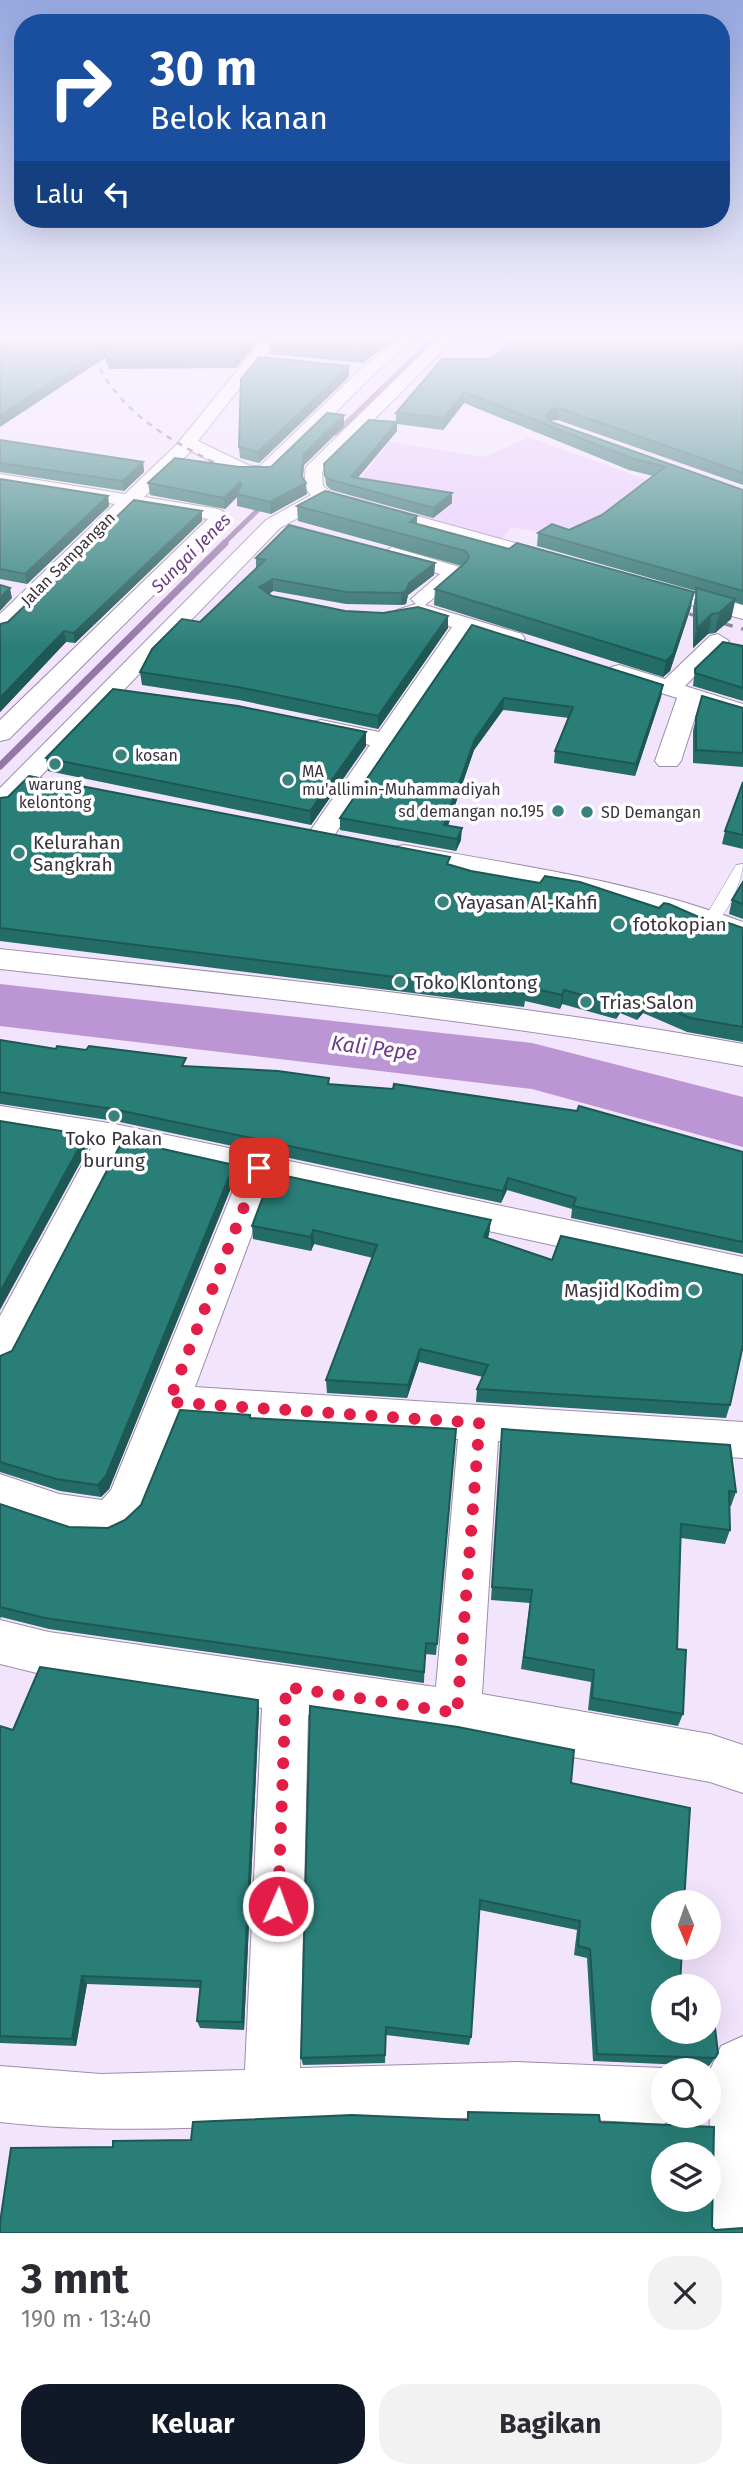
<!DOCTYPE html>
<html lang="id">
<head>
<meta charset="utf-8">
<style>
  :root { --surface:#fff; --page:#f2f2f3; --text:#2b2b33; --muted:#7c7c81; --accent:#111827 }
  body { margin:0; font-family:"Fira Sans",sans-serif; background:var(--page); color:var(--text); height:100vh; display:flex; flex-direction:column; font-size:26px; white-space:nowrap }
  * { box-sizing:border-box; margin:0 }
  p { font-size:23px; color:var(--muted) }
  .icon { flex:none; width:38px; height:38px; fill:none; stroke:currentColor; stroke-width:2; stroke-linecap:round; stroke-linejoin:round }
  .map { position:relative; height:2233px; overflow:hidden }
  .panel { display:flex; flex-direction:column; background:var(--surface); flex:1 }
  .panel>* { flex:none }
  .guide { position:absolute; left:14px; top:14px; width:716px; height:214px; border-radius:28px; box-shadow:0 7px 28px #0002; background:#1a4fa0; color:#fff; overflow:hidden }
  .needle { width:46px; rotate:178deg }
  .controls { position:absolute; left:651px; top:1890px; display:grid; gap:14px }
  .controls a { display:grid; place-items:center; width:70px; height:70px; border-radius:50%; background:var(--surface); box-shadow:0 7px 28px #0002; font-size:35px }
  .pin { position:absolute; display:grid; place-items:center; width:60px; height:60px; color:#fff; margin:-30px; border-radius:14px; box-shadow:0 4px 10px #0006 }
  .me { position:absolute; width:77px; margin:-38px; rotate:2deg; stroke-linejoin:round; filter:drop-shadow(0 0 5px #0008) }
  .turn { display:flex; align-items:center; gap:24px; height:147px; padding:0 21px; font-size:32px }
  .turn .icon { width:91px; height:91px; stroke-width:2.5 }
  .turn b { display:block; font-size:49px; line-height:60px }
  .then { display:flex; align-items:center; height:66px; padding:0 21px; background:#0003; gap:14px; font-size:26px }
  .round { display:grid; place-items:center; flex:none; width:74px; height:74px; border-radius:28px; background:var(--page) }
  .overview { display:flex; align-items:center; justify-content:space-between; height:119px; padding:0 21px }
  h1 { font-size:42px; font-weight:700; line-height:52px }
  .cta { display:flex; gap:14px; margin-top:auto; padding:14px 21px }
  .cta a { flex:1; height:80px; border-radius:28px; background:var(--accent); color:#fff; font-size:28px; font-weight:700; line-height:80px; text-align:center }
  .cta a+a { background:var(--page); color:var(--text) }
  .map>svg:first-child { display:block }
  .green { fill:#e8cbfc }
  .lines { fill:none; stroke-linecap:round; stroke-linejoin:round }
  .stream-far1 { stroke:#9577a7; stroke-width:5 }
  .stream { stroke:#9577a7; stroke-width:7 }
  .river { fill:#bc95d5; fill-rule:evenodd }
  .service-casing { stroke:#9d8ca8; stroke-width:1 }
  .minor-casing { stroke:#9d8ca8; stroke-width:2 }
  .secondary-casing { stroke:#9d8ca8; stroke-width:2 }
  .service { fill:#fff; fill-rule:evenodd }
  .minor { fill:#fff; fill-rule:evenodd }
  .secondary { fill:#fff; fill-rule:evenodd }
  .rail-far1 { stroke:#877e8e; stroke-width:2.5; stroke-dasharray:6 6; stroke-linecap:butt }
  .rail { stroke:#877e8e; stroke-width:3.5; stroke-dasharray:9 9; stroke-linecap:butt }
  .wall { fill:#246c67 }
  .shaded-wall { fill:#1d5854 }
  .building { fill:#2a7e78; stroke:#1d5854; stroke-width:2; fill-rule:evenodd }
  .route { stroke:#e11d48; stroke-width:12; stroke-dasharray:0 21.6 }
  .poi-dot { fill:#3a827c; stroke:#fff; stroke-width:2.5 }
  .labels { text-anchor:middle; dominant-baseline:central; stroke-width:7; stroke-linejoin:round; paint-order:stroke }
  .far-street-label { font-size:16px; fill:#39323d; stroke:#fff }
  .far-poi-label { font-size:16px; fill:#39323d; stroke:#fff; text-anchor:start }
  .far-water-label { font-size:18px; font-style:italic; fill:#6e3d8a; stroke:#fff }
  .poi-label { font-size:19px; fill:#39323d; stroke:#fff; text-anchor:start }
  .water-label { font-size:21px; font-style:italic; fill:#6e3d8a; stroke:#fff }
</style>
</head>
<body>
<div class="map">
<svg width="743" height="2233" viewBox="0 0 743 2233">
  <rect width="100%" height="100%" fill="#f2e4fc"/>
  <g class="green">
    <polygon points="457,335 517,335 494,357 440,350"/>
    <polygon points="528,437 676,490 567,536 511,527 501,540 346,497 389,442 485,457"/>
  </g>
  <g class="lines">
    <g class="stream-far1">
      <polyline points="336,433 437,335"/>
      <polyline points="223,544 267,501"/>
    </g>
    <polyline class="stream" points="0,766 225,543"/>
    <polygon class="river" points="0,984 532,1043 743,1097 743,1147 532,1089 0,1026"/>
    <defs>
      <path id="service" d="M 743,864 C 743,878 726,920 712,924 L 707,922 L 704,919 L 736,865 Z"/>
      <g id="minor">
        <polygon points="266,335 282,335 198,441 250,466 260,466 362,368 402,335 419,335 374,374 272,476 239,475 191,451 144,497 218,509 226,513 229,520 9,739 0,741 0,720 208,519 134,507 8,631 0,633 0,614 115,504 0,486 0,474 125,494 178,443"/>
        <polygon points="441,335 458,335 322,472 323,486 330,492 559,555 562,559 559,563 545,563 325,503 280,528 9,809 0,811 0,788 266,520 311,495 304,487 306,467"/>
        <polygon points="392,547 463,568 466,572 425,605 522,634 525,639 514,646 470,633 329,843 309,843 306,837 370,745 312,732 309,727 312,722 321,720 379,732 452,627 420,617 405,622 397,620 394,615 397,610 416,604 411,599 440,574 385,557 382,553"/>
        <polygon points="691,592 743,605 743,619 683,603 680,598 683,593"/>
        <polygon points="718,634 729,641 685,686 743,704 743,719 699,705 681,761 677,766 659,766 655,761 677,698 611,677 607,672 611,667 619,665 665,679 710,636"/>
        <path d="M 404,845 C 518,865 634,881 743,922 L 743,941 L 617,901 L 394,859 L 390,853 L 394,847 Z"/>
        <path d="M 0,949 C 249,976 497,1000 743,1044 L 743,1066 C 497,1021 249,996 0,969 Z"/>
        <path d="M 0,1106 L 115,1124 L 743,1257 L 743,1287 L 271,1183 L 195,1387 L 743,1422 L 743,1458 L 498,1441 L 482,1694 L 710,1734 L 743,1745 L 743,1793 L 710,1782 L 457,1736 L 308,1715 L 300,2068 L 516,2062 L 663,2068 L 668,2070 L 663,2070 L 663,2116 L 682,2116 L 663,2124 C 564,2117 465,2116 366,2120 C 244,2125 122,2136 0,2122 L 0,2066 L 101,2074 L 245,2070 L 262,1708 L 49,1676 L 0,1664 L 0,1620 L 49,1632 L 436,1687 L 458,1439 L 181,1420 L 141,1516 C 108,1562 41,1526 0,1512 L 0,1474 L 59,1494 L 102,1500 L 111,1490 L 239,1176 L 124,1150 L 14,1363 L 0,1368 L 0,1316 L 93,1145 L 0,1130 Z"/>
      </g>
      <polygon id="secondary" points="743,2036 743,2233 707,2233 711,2068 721,2046"/>
    </defs>
    <use href="#service" class="service-casing"/>
    <use href="#minor" class="minor-casing"/>
    <use href="#secondary" class="secondary-casing"/>
    <use href="#service" class="service"/>
    <use href="#minor" class="minor"/>
    <use href="#secondary" class="secondary"/>
    <path class="rail-far1" d="M 87,335 C 104,406 170,442 232,471"/>
    <polyline class="rail" points="672,609 743,629"/>
  </g>
  <g class="wall">
    <polygon points="0,335 263,335 236,368 109,369 105,358"/>
    <polygon points="398,335 363,363 270,354 270,345"/>
    <polygon points="517,335 667,335 666,338 743,335 743,485 558,420 550,421 743,490 743,605 735,602 731,619 715,633 708,634 693,648 693,608 696,591 537,546 538,533 569,530 602,515 653,476 629,470 464,403 443,430 397,424 397,431 357,478 452,503 433,518 331,490 326,485 324,464 396,422 396,413 491,359"/>
    <polygon points="349,377 259,463 240,458 239,447"/>
    <polygon points="344,426 304,465 303,477 307,494 271,514 237,506 237,497 225,509 150,495 148,483 239,467 271,467"/>
    <polygon points="0,440 143,462 144,472 124,491 0,472"/>
    <polygon points="0,479 108,496 109,506 27,584 0,579"/>
    <polygon points="297,506 417,516 417,524 691,607 670,671 663,677 434,605 435,589 462,566 298,521"/>
    <polygon points="202,511 202,521 75,643 66,642 0,712 0,624 8,622"/>
    <polygon points="256,558 435,563 434,575 408,595 406,604 401,605 346,604 273,591 269,594 272,596 345,611 448,616 448,628 378,729 239,700 142,685 140,672 200,622 256,568"/>
    <polygon points="472,625 663,685 661,697 635,776 554,763 555,751 569,718 503,710 474,750 448,826 461,840 456,851 340,830 340,818"/>
    <polygon points="743,646 743,701 693,686 695,669"/>
    <polygon points="743,708 743,767 693,763 693,731 696,718"/>
    <polygon points="366,746 311,825 48,771 46,758"/>
    <polygon points="743,782 743,849 722,844 725,831"/>
    <polygon points="0,798 449,865 471,871 659,908 717,925 743,928 743,1042 687,1032 643,1013 637,1020 620,1013 616,1019 562,1004 560,1009 525,1001 524,1007 0,941"/>
    <polygon points="743,882 743,919 729,914 732,900"/>
    <polygon points="0,1040 56,1049 330,1084 743,1152 743,1254 571,1218 572,1209 507,1190 501,1203 115,1121 0,1104"/>
    <polygon points="234,1165 235,1178 109,1489 101,1497 60,1491 0,1472 0,1356 12,1351"/>
    <polygon points="491,1220 489,1234 488,1238 730,1405 726,1418 476,1402 477,1389 483,1377 419,1362 407,1398 327,1393 326,1380 373,1258 314,1244 311,1251 253,1239 252,1226"/>
    <polygon points="251,1418 456,1429 436,1655 425,1654 424,1683 49,1629 1,1617 0,1619 0,1504 69,1527 108,1528 125,1520"/>
    <polygon points="502,1429 736,1492 731,1506 729,1506 730,1530 725,1544 681,1538 677,1649 683,1714 678,1726 588,1710 591,1682 521,1669 530,1603 491,1600"/>
    <polygon points="258,1700 259,1710 244,2030 200,2028 197,2021 200,1988 87,1984 76,2046 0,2043 0,1726 13,1730"/>
    <polygon points="571,1783 663,1986 715,2058 709,2066 593,2061 587,1958 574,1955 577,1930 480,1910 471,2037 469,2045 386,2035 385,2063 303,2065 301,2058"/>
  </g>
  <g class="shaded-wall">
    <polygon points="255,335 263,335 236,368 235,359"/>
    <polygon points="387,335 398,335 363,363 363,354"/>
    <polygon points="104,349 105,358 0,427 0,416"/>
    <polygon points="349,366 349,377 259,463 258,452"/>
    <polygon points="464,392 464,403 443,430 444,418"/>
    <polygon points="559,408 558,420 551,420 547,425 546,416 552,409"/>
    <polygon points="344,415 344,426 304,465 302,485 306,483 307,494 271,514 270,502 301,475 304,454"/>
    <polygon points="397,422 397,431 351,486 351,477"/>
    <polygon points="143,462 144,472 124,491 123,481"/>
    <polygon points="239,483 242,483 237,494 237,497 225,509 224,498"/>
    <polygon points="452,493 452,503 433,518 434,508"/>
    <polygon points="108,496 109,506 27,584 25,574"/>
    <polygon points="202,511 202,521 75,643 74,633"/>
    <polygon points="417,516 417,531 410,537 410,522"/>
    <polygon points="435,563 434,575 408,595 406,604 401,605 401,593 409,583"/>
    <polygon points="273,579 273,591 260,599 259,587"/>
    <polygon points="10,588 12,598 0,611 0,598"/>
    <polygon points="694,592 691,607 670,671 663,677 666,661"/>
    <polygon points="735,599 731,619 715,633 719,613"/>
    <polygon points="712,614 708,634 693,648 697,628"/>
    <polygon points="448,616 448,628 378,729 378,716"/>
    <polygon points="64,631 66,642 0,712 0,698"/>
    <polygon points="663,685 661,697 635,776 636,764"/>
    <polygon points="504,698 503,710 474,750 444,837 444,825 475,739"/>
    <polygon points="366,732 366,746 311,825 310,811"/>
    <polygon points="462,828 461,840 456,851 457,839"/>
    <polygon points="564,990 562,1004 560,1009 562,995"/>
    <polygon points="646,999 643,1013 637,1020 640,1006"/>
    <polygon points="622,1000 620,1013 616,1019 618,1005"/>
    <polygon points="86,1135 89,1147 0,1310 0,1292"/>
    <polygon points="234,1165 235,1178 109,1489 101,1497 98,1485"/>
    <polygon points="508,1178 507,1190 501,1203 503,1191"/>
    <polygon points="491,1220 489,1234 483,1250 484,1237"/>
    <polygon points="313,1230 314,1244 311,1251 311,1237"/>
    <polygon points="420,1349 419,1362 407,1398 408,1385"/>
    <polygon points="258,1700 259,1710 244,2030 242,2022"/>
    <polygon points="82,1976 87,1984 76,2046 72,2039"/>
  </g>
  <g class="building">
    <polygon points="0,335 255,335 235,359 108,360 104,349 0,416"/>
    <polygon points="278,335 387,335 363,354 270,345"/>
    <polygon points="517,335 664,335 663,339 673,338 674,335 743,335 743,473 559,408 552,409 546,416 551,422 743,490 743,591 538,533 552,524 569,530 602,515 665,467 631,458 464,392 444,418 396,413 442,359 491,359"/>
    <polygon points="259,357 349,366 258,452 239,447 241,379"/>
    <polygon points="327,413 344,415 304,454 301,475 306,483 270,502 237,494 242,483 238,487 239,483 224,498 148,483 175,458 239,467 271,467"/>
    <polygon points="369,420 397,422 351,477 452,493 434,508 331,480 325,476 324,464"/>
    <polygon points="0,440 143,462 123,481 0,463"/>
    <polygon points="0,479 108,496 25,574 0,569"/>
    <polygon points="325,491 417,516 410,522 509,549 517,543 694,592 673,654 666,661 435,589 466,562 469,557 466,551 297,506"/>
    <polygon points="134,500 202,511 74,633 64,631 0,698 0,624 8,622"/>
    <polygon points="289,525 435,563 409,583 406,591 401,593 346,592 273,579 259,587 272,596 345,611 383,613 418,607 448,616 378,716 238,687 140,672 152,649 182,619 200,622 265,560 256,558"/>
    <polygon points="0,585 10,588 0,598"/>
    <polygon points="696,588 735,599 719,613 712,614 697,628"/>
    <polygon points="472,625 663,685 636,764 555,751 573,707 504,698 475,739 444,825 462,828 457,839 340,818"/>
    <polygon points="723,642 743,646 743,688 695,673 695,669"/>
    <polygon points="113,689 238,706 366,732 310,811 46,758"/>
    <polygon points="702,696 743,708 743,753 696,750 696,718"/>
    <polygon points="29,776 450,857 447,864 471,871 540,883 545,876 580,882 659,908 664,903 669,904 717,925 720,920 743,928 743,1027 690,1018 646,999 640,1006 622,1000 618,1005 564,990 562,995 527,987 525,993 0,928 0,798 8,797"/>
    <polygon points="743,782 743,835 725,831"/>
    <polygon points="743,882 743,904 732,900"/>
    <polygon points="0,1040 56,1049 57,1046 86,1050 89,1046 186,1058 182,1066 278,1071 329,1078 328,1084 393,1089 394,1084 577,1111 579,1106 743,1152 743,1242 573,1206 576,1198 508,1178 503,1191 113,1109 0,1092"/>
    <polygon points="0,1121 86,1135 0,1292"/>
    <polygon points="123,1140 234,1165 106,1476 98,1485 56,1479 0,1462 0,1356 12,1351"/>
    <polygon points="272,1173 491,1220 484,1237 552,1260 561,1236 743,1275 743,1345 730,1405 477,1389 488,1365 420,1349 408,1385 326,1380 377,1245 313,1230 311,1237 252,1226"/>
    <polygon points="180,1410 250,1415 250,1418 456,1429 437,1644 426,1643 424,1672 45,1618 0,1607 0,1504 69,1527 108,1528 125,1520 141,1505"/>
    <polygon points="502,1429 730,1445 736,1492 729,1491 730,1530 681,1524 677,1649 686,1650 683,1714 592,1698 594,1670 524,1657 532,1590 492,1587"/>
    <polygon points="40,1667 258,1700 242,2022 197,2021 201,1981 82,1976 72,2039 0,2036 0,1726 13,1730"/>
    <polygon points="310,1706 458,1727 574,1750 571,1783 690,1808 684,1902 663,1902 663,1948 682,1948 680,1986 663,1986 663,2032 709,2032 709,1994 711,1994 718,2053 715,2058 597,2054 590,1949 578,1946 580,1921 480,1900 471,2037 386,2027 385,2055 301,2058"/>
    <path d="M 468,2112 L 599,2115 L 600,2122 L 714,2127 L 712,2227 L 715,2230 L 743,2228 L 743,2233 L 0,2233 L 0,2223 L 11,2148 L 113,2147 L 113,2141 L 191,2140 L 193,2122 L 352,2115 L 468,2120 ZM 663,2154 L 709,2154 L 709,2200 L 663,2200 Z"/>
  </g>
  <linearGradient id="sky" x2="0" y2="1"><stop stop-color="#96a8e0"/><stop offset="0.52" stop-color="#f9f3fe"/><stop offset="1" stop-color="#f9f3fe" stop-opacity="0"/></linearGradient>
  <rect width="743" height="648" fill="url(#sky)"/>
  <g class="lines">
    <polyline class="route" points="259,1168 169,1402 479,1423 479,1430 457,1713 286,1687 278,1906"/>
  </g>
  <g class="poi-dot">
    <circle cx="121" cy="755" r="7"/>
    <circle cx="55" cy="764" r="7"/>
    <circle cx="288" cy="780" r="7"/>
    <circle cx="558" cy="811" r="7"/>
    <circle cx="587" cy="812" r="7"/>
    <circle cx="19" cy="853" r="7"/>
    <circle cx="443" cy="902" r="7"/>
    <circle cx="619" cy="924" r="7"/>
    <circle cx="400" cy="982" r="7"/>
    <circle cx="586" cy="1002" r="7"/>
    <circle cx="114" cy="1116" r="7"/>
    <circle cx="694" cy="1290" r="7"/>
  </g>
  <g class="labels">
    <g class="far-street-label">
      <text transform="translate(68 559) rotate(-45)">Jalan Sampangan</text>
    </g>
    <g class="far-poi-label">
      <text x="135" y="755">kosan</text>
      <text x="302" y="771">MA<tspan x="302" dy="18">mu'allimin-Muhammadiyah</tspan></text>
      <text x="55" y="784" text-anchor="middle">warung<tspan x="55" dy="18">kelontong</tspan></text>
      <text x="544" y="811" text-anchor="end">sd demangan no.195</text>
      <text x="601" y="812">SD Demangan</text>
    </g>
    <g class="far-water-label">
      <text transform="translate(191 553) rotate(-45)">Sungai Jenes</text>
    </g>
    <g class="poi-label">
      <text x="33" y="842">Kelurahan<tspan x="33" dy="22">Sangkrah</tspan></text>
      <text x="457" y="902">Yayasan Al-Kahfi</text>
      <text x="633" y="924">fotokopian</text>
      <text x="414" y="982">Toko Klontong</text>
      <text x="600" y="1002">Trias Salon</text>
      <text x="114" y="1138" text-anchor="middle">Toko Pakan<tspan x="114" dy="22">burung</tspan></text>
      <text x="680" y="1290" text-anchor="end">Masjid Kodim</text>
    </g>
    <g class="water-label">
      <text transform="translate(374 1048) rotate(7)">Kali Pepe</text>
    </g>
  </g>
</svg>
<div class="controls">
<a><svg class="needle" viewBox="-14 -14 28 28"><path d="M0-13l5 13h-10z" fill="#e53935"/><path d="M0 13l5-13h-10z" fill="#7c7c81"/></svg></a>
<a><svg class="icon" aria-label="sound" viewBox="0 0 24 24"><path d="M4 9h4l5-4v14l-5-4H4zM17 9q2 3 0 6"/></svg></a>
<a><svg class="icon" aria-label="search" viewBox="0 0 24 24"><circle cx="10" cy="10" r="6"/><path d="M15 15l6 6"/></svg></a>
<a><svg class="icon" aria-label="layers" viewBox="0 0 24 24"><path d="M12 4l9 5-9 5-9-5zM3 14l9 5 9-5"/></svg></a>
</div>
<div class="pin" style="left:259px;top:1168px;background:#d93025"><svg class="icon" aria-label="arrive" viewBox="0 0 24 24"><path d="M6 21V4h12l-3 4 3 4H6"/></svg></div>
<svg class="me" style="left:278px;top:1906px" viewBox="-20 -20 40 40"><circle r="17" fill="#e11d48" stroke="#fff" stroke-width="3"/><path d="M0-11L8 9 0 5-8 9z" fill="#fff"/></svg>
<div class="guide">
<div class="turn"><svg class="icon" aria-label="right" viewBox="0 0 24 24"><path d="M7 20v-9h11M14 6l5 5-5 5"/></svg><div><b>30 m</b>Belok kanan</div></div>
<div class="then">Lalu<svg class="icon" aria-label="left" viewBox="0 0 24 24"><path d="M17 20v-9H6M10 6l-5 5 5 5"/></svg></div>
</div>
</div>
<section class="panel">
<div class="overview"><div><h1>3 mnt</h1><p>190 m · 13:40</p></div><a class="round"><svg class="icon" aria-label="close" viewBox="0 0 24 24"><path d="M6 6l12 12M18 6L6 18"/></svg></a></div>
<div class="cta"><a>Keluar</a><a>Bagikan</a></div>
</section>
</body>
</html>
